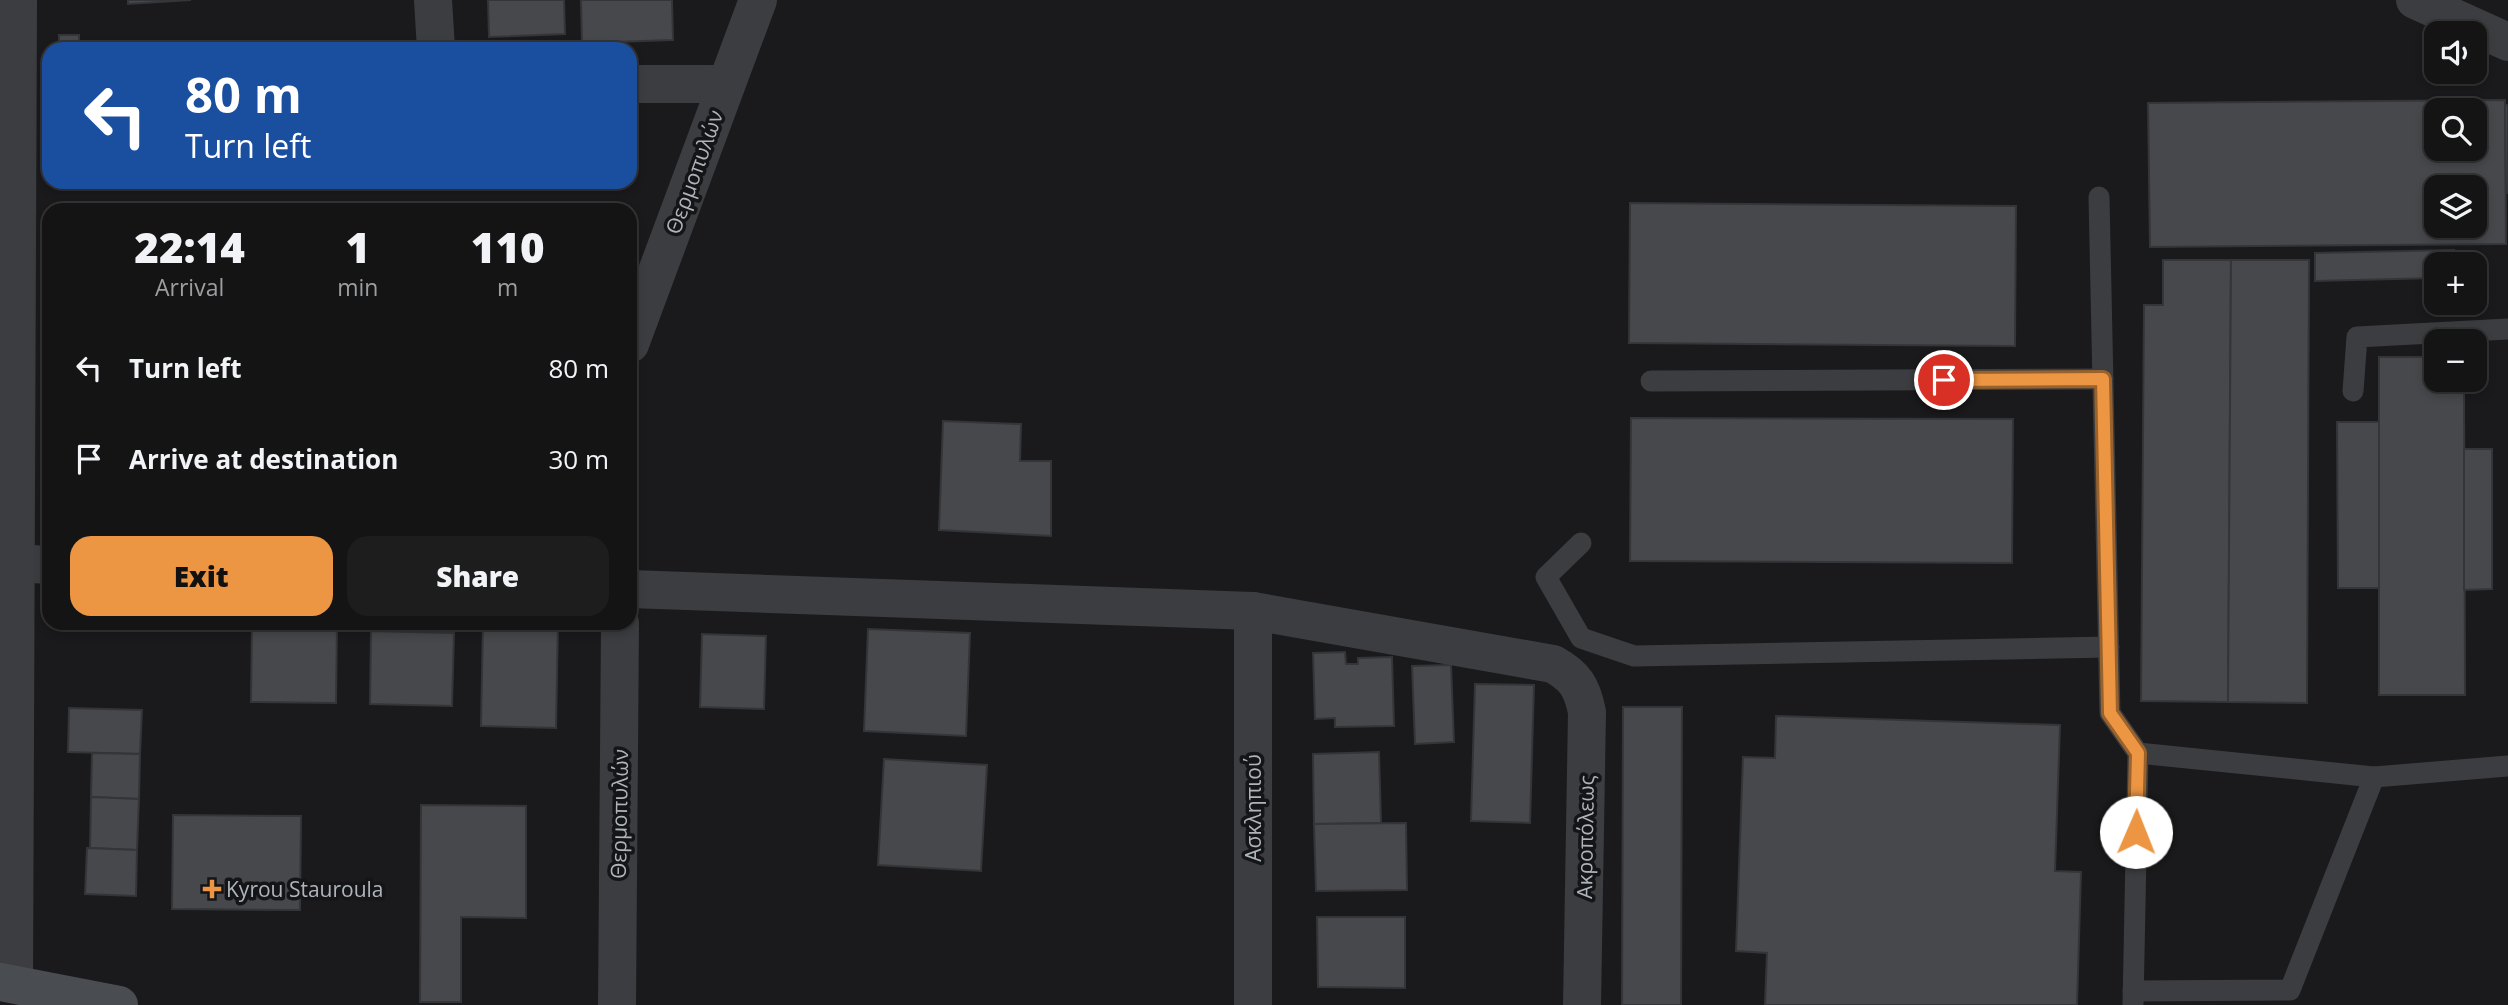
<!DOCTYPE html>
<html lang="en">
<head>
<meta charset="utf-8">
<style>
  :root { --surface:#141415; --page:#1d1d1e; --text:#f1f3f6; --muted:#9d9ea0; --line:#333334; --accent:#ec9542 }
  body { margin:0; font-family:"Open Sans",sans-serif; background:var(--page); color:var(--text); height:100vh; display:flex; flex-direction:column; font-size:26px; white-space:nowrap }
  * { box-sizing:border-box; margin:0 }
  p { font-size:23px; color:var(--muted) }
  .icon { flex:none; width:38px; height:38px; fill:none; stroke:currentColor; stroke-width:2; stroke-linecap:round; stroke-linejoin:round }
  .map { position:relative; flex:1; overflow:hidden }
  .details { position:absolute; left:42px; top:203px; width:595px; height:427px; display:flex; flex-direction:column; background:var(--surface); border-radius:21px; box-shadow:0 4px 10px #0003,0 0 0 2px var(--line) }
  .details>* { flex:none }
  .banner { position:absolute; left:42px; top:42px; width:595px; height:147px; border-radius:21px; box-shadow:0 4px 10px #0003,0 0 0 2px var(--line); background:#1a4fa0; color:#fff; overflow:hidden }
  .controls { position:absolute; left:2424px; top:21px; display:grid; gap:14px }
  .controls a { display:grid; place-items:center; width:63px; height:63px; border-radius:14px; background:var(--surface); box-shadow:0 4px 10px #0003,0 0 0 2px var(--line); font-size:35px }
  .pin { position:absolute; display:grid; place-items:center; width:60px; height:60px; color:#fff; margin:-30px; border:4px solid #fff; border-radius:50%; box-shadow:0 2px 7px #0007 }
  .me { position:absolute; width:77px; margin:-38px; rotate:1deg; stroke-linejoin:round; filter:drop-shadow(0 0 5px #0008) }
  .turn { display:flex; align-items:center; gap:24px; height:147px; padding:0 28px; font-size:32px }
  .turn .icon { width:91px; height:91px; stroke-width:2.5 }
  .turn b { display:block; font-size:49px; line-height:60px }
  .eta { display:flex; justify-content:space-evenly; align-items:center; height:119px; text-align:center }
  .eta b { font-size:42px; font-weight:800; line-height:49px }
  .primary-button { display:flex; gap:14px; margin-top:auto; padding:14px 28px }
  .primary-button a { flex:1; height:80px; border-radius:21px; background:var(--accent); color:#111; font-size:28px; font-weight:800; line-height:80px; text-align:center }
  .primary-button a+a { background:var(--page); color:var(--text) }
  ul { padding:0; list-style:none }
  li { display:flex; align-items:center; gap:21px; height:91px; padding:0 28px }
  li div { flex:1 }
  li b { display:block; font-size:26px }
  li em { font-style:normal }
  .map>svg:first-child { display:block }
  .building { fill:#47484c; stroke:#343538; stroke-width:2; fill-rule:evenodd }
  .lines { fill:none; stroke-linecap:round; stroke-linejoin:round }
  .lane { stroke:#3b3d41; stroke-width:21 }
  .street { stroke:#3b3d41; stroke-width:38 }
  .secondary { stroke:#494c51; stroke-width:38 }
  .route-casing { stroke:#99612b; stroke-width:18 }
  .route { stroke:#ec9542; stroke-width:12 }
  .poi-dot { fill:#ec9542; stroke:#151517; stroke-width:2.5 }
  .labels { text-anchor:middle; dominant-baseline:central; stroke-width:7; stroke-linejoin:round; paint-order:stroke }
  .street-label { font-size:21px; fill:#adb4bb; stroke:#151517 }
  .poi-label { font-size:21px; fill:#adb4bb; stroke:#151517; text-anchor:start }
</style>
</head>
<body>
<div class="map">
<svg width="2508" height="1005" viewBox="0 0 2508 1005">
  <rect width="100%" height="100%" fill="#1a1a1c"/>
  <g class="building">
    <polygon points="128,0 191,0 128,4"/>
    <polygon points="488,0 564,0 565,34 489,37"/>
    <polygon points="581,0 672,0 673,40 582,43"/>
    <rect x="59" y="35" width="20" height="14"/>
    <path d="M 2505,100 L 2506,244 L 2150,247 L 2148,103 ZM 2436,110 L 2474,110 L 2474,149 L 2436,149 ZM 2436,187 L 2474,187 L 2474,226 L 2436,226 Z"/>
    <polygon points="2505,105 2508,105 2508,193 2506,193"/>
    <polygon points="81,182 183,182 81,184"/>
    <polygon points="1630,203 2016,206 2015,346 1629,343"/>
    <polygon points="2454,250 2454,264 2436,264 2436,278 2315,281 2315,253"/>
    <polygon points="2163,260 2231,260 2228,702 2141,701 2144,305 2163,305"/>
    <polygon points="2231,260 2309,260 2307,703 2228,702"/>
    <polygon points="2379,357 2436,357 2436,380 2464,380 2465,695 2379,695"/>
    <polygon points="1631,418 2013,419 2012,563 1630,561"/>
    <polygon points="943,421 1021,424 1020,461 1051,461 1051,536 939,530"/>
    <polygon points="2337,422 2379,422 2379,588 2338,588"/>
    <polygon points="2464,449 2492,449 2492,589 2464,590"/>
    <polygon points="252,623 337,623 336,703 251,702"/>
    <polygon points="483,623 558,623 556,728 481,726"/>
    <polygon points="868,629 970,633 966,736 864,731"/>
    <polygon points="371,631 454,633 452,706 370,704"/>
    <polygon points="702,634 766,636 764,709 700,707"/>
    <polygon points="1345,652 1346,664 1358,664 1358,658 1392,657 1394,726 1335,727 1335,718 1315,719 1313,653"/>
    <polygon points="1451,665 1454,742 1415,744 1412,666"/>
    <polygon points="1475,684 1534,685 1530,823 1471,821"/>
    <polygon points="1623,707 1682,707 1681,1005 1622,1005"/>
    <polygon points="69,708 142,710 140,754 68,752"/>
    <polygon points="1776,716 2060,725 2055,871 2081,872 2077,1005 1765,1005 1767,953 1736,951 1743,757 1775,758"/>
    <polygon points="1379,752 1381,823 1314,824 1313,754"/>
    <polygon points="92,753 140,754 139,799 91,797"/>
    <polygon points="884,759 987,765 981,871 878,865"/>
    <polygon points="91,797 139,799 137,850 90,848"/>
    <polygon points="421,805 526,806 526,918 461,917 461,1002 420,1002"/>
    <polygon points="173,815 301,816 300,910 172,909"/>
    <polygon points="1406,823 1407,890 1316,891 1314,824"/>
    <polygon points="87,848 137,850 136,896 85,894"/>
    <polygon points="1317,917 1405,917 1405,988 1318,987"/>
  </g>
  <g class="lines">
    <g class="lane">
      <polyline points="2099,197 2110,713 2138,753 2133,1005"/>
      <polyline points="1651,381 2103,379"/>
      <polyline points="2353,391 2357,337 2508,329"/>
      <polyline points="1581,543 1546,577 1581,638 1634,656 2109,647"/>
      <polyline points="2138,753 2374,777 2508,766"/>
      <polyline points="2133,991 2290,990 2374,777"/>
    </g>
    <g class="street">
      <polyline points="433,0 436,49"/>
      <polyline points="2415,0 2508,42"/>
      <polyline points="630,84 726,84"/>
      <polyline points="630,344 758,0"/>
      <polyline points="16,563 49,565"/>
      <path d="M 630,589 L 1253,611 L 1553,664 C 1575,676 1582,687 1587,712 L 1582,1005"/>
      <polyline points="14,984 18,0"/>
      <polyline points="617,1005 620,623"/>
      <polyline points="1253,1005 1253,611"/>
    </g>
    <polyline class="secondary" points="0,982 119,1005"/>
  </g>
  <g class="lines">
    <defs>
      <polyline id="route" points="1944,380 2103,379 2110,713 2138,753 2136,832"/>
    </defs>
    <use href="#route" class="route-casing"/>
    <use href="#route" class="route"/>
  </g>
  <path class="poi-dot" d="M208.5 878.5h7v7h7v7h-7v7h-7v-7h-7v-7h7z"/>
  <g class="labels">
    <g class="street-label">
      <text transform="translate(694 172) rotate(-70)">Θερμοπυλών</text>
      <text transform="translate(1253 808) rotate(-90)">Ασκληπιού</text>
      <text transform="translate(619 814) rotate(-89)">Θερμοπυλών</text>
      <text transform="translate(1585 837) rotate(-89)">Ακροπόλεως</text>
    </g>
    <g class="poi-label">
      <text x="226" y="889">Kyrou Stauroula</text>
    </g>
  </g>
</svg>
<div class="controls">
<a><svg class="icon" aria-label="sound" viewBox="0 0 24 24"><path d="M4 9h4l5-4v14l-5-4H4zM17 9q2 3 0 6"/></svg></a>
<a><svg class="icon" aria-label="search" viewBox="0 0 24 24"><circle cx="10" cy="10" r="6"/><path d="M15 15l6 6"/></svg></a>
<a><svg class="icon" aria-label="layers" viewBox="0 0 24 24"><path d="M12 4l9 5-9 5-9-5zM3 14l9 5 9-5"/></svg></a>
<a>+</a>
<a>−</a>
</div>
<div class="pin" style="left:1944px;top:380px;background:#d93025"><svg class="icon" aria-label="arrive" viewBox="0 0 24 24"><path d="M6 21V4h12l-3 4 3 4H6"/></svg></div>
<svg class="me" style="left:2136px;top:832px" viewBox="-20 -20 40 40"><circle r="19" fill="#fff"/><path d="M0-13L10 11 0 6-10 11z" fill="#ec9542"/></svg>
<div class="banner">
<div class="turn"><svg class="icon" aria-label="left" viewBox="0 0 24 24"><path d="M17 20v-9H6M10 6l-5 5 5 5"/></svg><div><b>80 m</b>Turn left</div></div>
</div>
<section class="details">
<div class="eta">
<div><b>22:14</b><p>Arrival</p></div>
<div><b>1</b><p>min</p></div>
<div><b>110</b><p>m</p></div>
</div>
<ul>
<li><svg class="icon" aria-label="left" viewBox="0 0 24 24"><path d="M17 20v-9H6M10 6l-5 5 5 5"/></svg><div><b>Turn left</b></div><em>80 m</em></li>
<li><svg class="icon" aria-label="arrive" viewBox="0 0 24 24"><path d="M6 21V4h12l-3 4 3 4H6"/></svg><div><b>Arrive at destination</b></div><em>30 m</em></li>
</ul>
<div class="primary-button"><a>Exit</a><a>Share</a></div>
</section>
</div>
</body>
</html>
